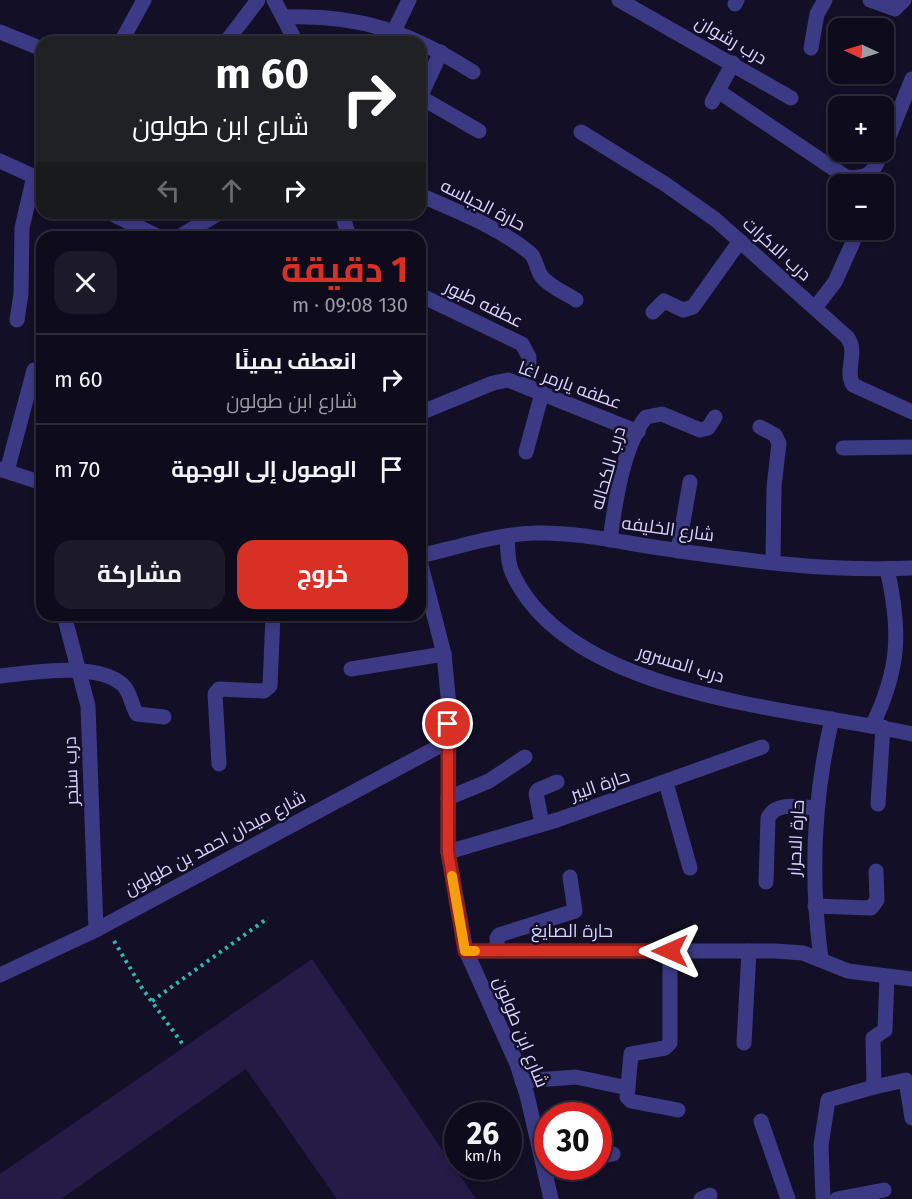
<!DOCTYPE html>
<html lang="ar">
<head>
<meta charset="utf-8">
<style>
  :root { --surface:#0e0b1c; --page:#1c1929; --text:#f1f3f6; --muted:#9b9ba3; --line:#2e2b3b; --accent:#d93025 }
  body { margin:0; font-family:"Fira Sans",Cairo,sans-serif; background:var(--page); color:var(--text); direction:rtl; height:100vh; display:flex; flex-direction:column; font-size:22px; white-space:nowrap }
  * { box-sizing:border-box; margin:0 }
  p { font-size:20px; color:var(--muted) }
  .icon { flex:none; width:33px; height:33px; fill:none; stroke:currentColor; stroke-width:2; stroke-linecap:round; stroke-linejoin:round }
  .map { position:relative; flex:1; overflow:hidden; direction:ltr }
  .sheet { position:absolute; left:36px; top:231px; width:390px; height:390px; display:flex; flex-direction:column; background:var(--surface); border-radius:18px; box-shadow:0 3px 9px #0003,0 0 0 2px var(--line); direction:rtl }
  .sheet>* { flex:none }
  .guide { position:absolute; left:36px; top:36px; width:390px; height:183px; border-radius:18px; box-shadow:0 3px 9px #0003,0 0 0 2px var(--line); direction:rtl; background:#202124; color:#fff; overflow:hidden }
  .needle { width:39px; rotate:274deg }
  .fabs { position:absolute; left:828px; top:18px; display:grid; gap:12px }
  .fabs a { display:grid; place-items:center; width:66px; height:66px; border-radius:12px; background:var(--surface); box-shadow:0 3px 9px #0003,0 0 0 2px var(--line); font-size:30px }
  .speed { position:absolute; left:444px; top:1102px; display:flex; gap:12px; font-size:30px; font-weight:700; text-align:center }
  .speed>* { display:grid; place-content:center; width:78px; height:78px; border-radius:50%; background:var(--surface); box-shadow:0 3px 9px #0003,0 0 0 2px var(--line); line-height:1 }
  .speed small { font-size:15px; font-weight:400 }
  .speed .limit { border:9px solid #d22; background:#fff; color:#111 }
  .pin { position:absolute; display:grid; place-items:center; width:51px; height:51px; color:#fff; margin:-26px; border:3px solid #fff; border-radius:50%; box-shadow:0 2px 6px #0007 }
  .me { position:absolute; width:66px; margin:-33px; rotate:270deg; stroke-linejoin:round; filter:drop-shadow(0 0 4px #0008) }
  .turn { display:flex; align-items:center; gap:21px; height:126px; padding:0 18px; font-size:27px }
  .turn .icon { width:78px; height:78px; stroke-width:2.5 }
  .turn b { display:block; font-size:42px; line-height:51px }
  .lanes { display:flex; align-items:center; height:57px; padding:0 18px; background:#0003; justify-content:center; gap:30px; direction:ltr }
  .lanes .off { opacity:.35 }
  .round { display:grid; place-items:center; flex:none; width:63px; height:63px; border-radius:18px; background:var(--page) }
  .overview { display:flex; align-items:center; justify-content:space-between; height:102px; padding:0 18px }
  h1 { font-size:36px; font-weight:700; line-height:45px; color:var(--accent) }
  .action { display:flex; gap:12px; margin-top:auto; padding:12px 18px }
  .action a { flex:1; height:69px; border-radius:18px; background:var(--accent); color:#fff; font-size:24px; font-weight:700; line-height:69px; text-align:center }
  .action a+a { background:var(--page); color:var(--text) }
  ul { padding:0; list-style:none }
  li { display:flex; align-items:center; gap:18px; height:90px; padding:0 18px; border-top:2px solid var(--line) }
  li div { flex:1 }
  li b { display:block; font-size:22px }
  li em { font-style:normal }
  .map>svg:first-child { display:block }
  .building { fill:#241b47 }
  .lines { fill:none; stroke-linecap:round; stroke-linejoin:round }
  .path { stroke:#2fb8b0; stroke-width:4; stroke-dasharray:3 4.5; stroke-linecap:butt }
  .minor { stroke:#3d3a85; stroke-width:15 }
  .tertiary { stroke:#3d3a85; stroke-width:15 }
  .route-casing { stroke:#8d1f18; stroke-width:15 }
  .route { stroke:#d93025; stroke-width:10 }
  .slow { stroke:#f59e0b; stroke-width:10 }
  .labels { text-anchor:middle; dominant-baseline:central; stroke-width:5; stroke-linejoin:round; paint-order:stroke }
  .street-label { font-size:18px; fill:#d9d4ff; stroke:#130f26 }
</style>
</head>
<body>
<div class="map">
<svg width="912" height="1199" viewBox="0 0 912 1199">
  <rect width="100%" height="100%" fill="#130f26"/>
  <polygon class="building" points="312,959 476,1199 337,1199 246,1069 61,1199 0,1199 0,1174"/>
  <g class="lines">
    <g class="path">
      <polyline points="114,941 142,988 184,1046"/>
      <polyline points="152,1001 268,918"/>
    </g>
    <g class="minor">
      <polyline points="274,0 296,42"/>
      <polyline points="619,0 791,98"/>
      <polyline points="870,0 895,9 904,0"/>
      <polyline points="735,4 737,0"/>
      <path d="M 284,17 C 359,14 410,32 473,72"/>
      <polyline points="394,31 409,0"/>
      <polyline points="0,32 42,49"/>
      <polyline points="121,42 144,0"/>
      <polyline points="226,42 258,0"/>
      <polyline points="811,48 817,14 825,0"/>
      <path d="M 718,91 L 846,177 C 869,180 874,172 882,152"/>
      <polyline points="420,97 479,131"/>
      <polyline points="420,97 441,52"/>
      <polyline points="712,102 733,63"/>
      <path d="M 581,132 L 665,184 L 716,220 L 847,337 C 859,352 844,370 853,385 L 912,412"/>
      <polyline points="884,149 912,79"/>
      <polyline points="0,161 42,180"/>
      <path d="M 420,195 C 457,211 498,227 530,253 C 537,259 536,270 542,277 C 550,287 566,293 576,300"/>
      <polyline points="110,213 159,237"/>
      <polyline points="342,213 349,237"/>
      <polyline points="179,237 219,213"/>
      <polyline points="420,295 522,344 529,357 528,388"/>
      <polyline points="815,308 835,282 853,242"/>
      <polyline points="653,312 664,301 683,310 693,307 740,241"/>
      <polyline points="17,320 21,294 22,228 34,176"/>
      <polyline points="420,413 493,383 508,380 638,432"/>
      <polyline points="760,427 775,435 779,443 774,487 773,561"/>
      <polyline points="843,448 912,447"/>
      <polyline points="526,452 542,393"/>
      <polyline points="7,471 34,370"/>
      <path d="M 507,536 C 508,547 507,562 512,572 C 567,697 795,708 912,734"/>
      <path d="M 610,540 C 615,503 623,446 646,417 L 662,414 L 700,430 L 708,428 L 715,417"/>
      <polyline points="678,551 690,482"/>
      <polyline points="420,561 444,654 449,706 448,852 466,951 517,1064 527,1095 551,1199"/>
      <polyline points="64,615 88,706 96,930"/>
      <polyline points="351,669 444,654"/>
      <path d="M 0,676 C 32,673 97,661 123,685 C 131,693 131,705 137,714 L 164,717"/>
      <path d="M 872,726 C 900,669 901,630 887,569"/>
      <polyline points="219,764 215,694 219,689 264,691 270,686 273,615"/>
      <polyline points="666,783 690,868"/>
      <polyline points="448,798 489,781 525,757"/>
      <polyline points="878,804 883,727"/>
      <polyline points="542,824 536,793 538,790 557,782"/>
      <polyline points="448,852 557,820 762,747"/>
      <path d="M 766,882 L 768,818 C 776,801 800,807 816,808"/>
      <polyline points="815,906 871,908 877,900 876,871"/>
      <polyline points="466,951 775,951 803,953 848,971 912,979"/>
      <polyline points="497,951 497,938 499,935 575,911 570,877"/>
      <polyline points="670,951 670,1043 665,1048 631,1054 627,1097 631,1101 678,1110"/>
      <path d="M 821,959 C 810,877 813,799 832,719"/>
      <polyline points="0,975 96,930 447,742"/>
      <polyline points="744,1043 749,951"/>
      <polyline points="522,1081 576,1077 628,1088"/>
      <polyline points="874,1087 906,1080 912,1118"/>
      <polyline points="761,1121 788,1199"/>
      <polyline points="598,1157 613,1154"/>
      <polyline points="701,1199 710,1195"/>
      <polyline points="823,1199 821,1145 828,1100 874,1087 873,1038 885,1030 887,977"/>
      <polyline points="837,1199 884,1190"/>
    </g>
    <g class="tertiary">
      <polyline points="0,469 42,483"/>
      <path d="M 420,556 C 458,547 497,534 536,533 C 580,532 623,543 667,549 C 747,561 831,572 912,568"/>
    </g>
  </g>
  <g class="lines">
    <defs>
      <polyline id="route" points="448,724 448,852 465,951 670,951"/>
    </defs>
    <use href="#route" class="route-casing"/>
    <use href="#route" class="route"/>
    <polyline class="slow" points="452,876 465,951 475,951"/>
  </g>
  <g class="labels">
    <g class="street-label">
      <text transform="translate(731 40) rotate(30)">درب رشوان</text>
      <text transform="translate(483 205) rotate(27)">حارة الجباسه</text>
      <text transform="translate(777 249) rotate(42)">درب الاكرات</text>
      <text transform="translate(484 304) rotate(26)">عطفه طبور</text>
      <text transform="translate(570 385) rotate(20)">عطفه يارمر اغا</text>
      <text transform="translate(608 468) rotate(-74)">درب الكحاله</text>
      <text transform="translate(668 529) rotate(8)">شارع الخليفه</text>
      <text transform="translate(681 664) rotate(17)">درب المسرور</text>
      <text transform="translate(71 771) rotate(-92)">درب سنجر</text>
      <text transform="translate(600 785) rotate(-19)">حارة البير</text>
      <text transform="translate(796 838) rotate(-87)">حارة الاحرار</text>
      <text transform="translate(215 843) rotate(-28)">شارع ميدان احمد بن طولون</text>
      <text x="572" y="931">حارة الصايغ</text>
      <text transform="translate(521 1032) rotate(68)">شارع ابن طولون</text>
    </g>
  </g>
</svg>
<div class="fabs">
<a><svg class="needle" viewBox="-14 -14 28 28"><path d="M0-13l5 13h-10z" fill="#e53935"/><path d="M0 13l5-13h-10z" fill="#9b9ba3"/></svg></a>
<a>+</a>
<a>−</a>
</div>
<div class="speed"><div>26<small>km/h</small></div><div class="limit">30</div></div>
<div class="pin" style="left:448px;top:724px;background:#d93025"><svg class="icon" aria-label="arrive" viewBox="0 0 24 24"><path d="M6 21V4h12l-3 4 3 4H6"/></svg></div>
<svg class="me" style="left:670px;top:951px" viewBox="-20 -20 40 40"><path d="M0-17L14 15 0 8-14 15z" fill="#d93025" stroke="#fff" stroke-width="4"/></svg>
<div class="guide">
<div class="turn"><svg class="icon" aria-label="right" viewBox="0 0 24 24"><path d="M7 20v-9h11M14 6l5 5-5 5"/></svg><div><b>60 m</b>شارع ابن طولون</div></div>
<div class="lanes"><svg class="icon off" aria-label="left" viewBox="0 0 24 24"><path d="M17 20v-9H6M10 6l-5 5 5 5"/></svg><svg class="icon off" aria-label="ahead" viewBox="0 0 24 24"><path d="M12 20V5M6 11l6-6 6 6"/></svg><svg class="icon" aria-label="right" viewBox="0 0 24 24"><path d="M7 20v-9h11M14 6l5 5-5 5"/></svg></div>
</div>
<section class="sheet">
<div class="overview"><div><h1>1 دقيقة</h1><p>130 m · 09:08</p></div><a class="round"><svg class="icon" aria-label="close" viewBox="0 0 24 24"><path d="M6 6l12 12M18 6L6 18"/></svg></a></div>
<ul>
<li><svg class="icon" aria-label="right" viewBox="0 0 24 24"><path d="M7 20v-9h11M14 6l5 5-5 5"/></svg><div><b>انعطف يمينًا</b><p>شارع ابن طولون</p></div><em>60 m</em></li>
<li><svg class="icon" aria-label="arrive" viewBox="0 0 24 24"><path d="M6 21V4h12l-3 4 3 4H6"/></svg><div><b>الوصول إلى الوجهة</b></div><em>70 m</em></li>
</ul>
<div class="action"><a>خروج</a><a>مشاركة</a></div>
</section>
</div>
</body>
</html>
